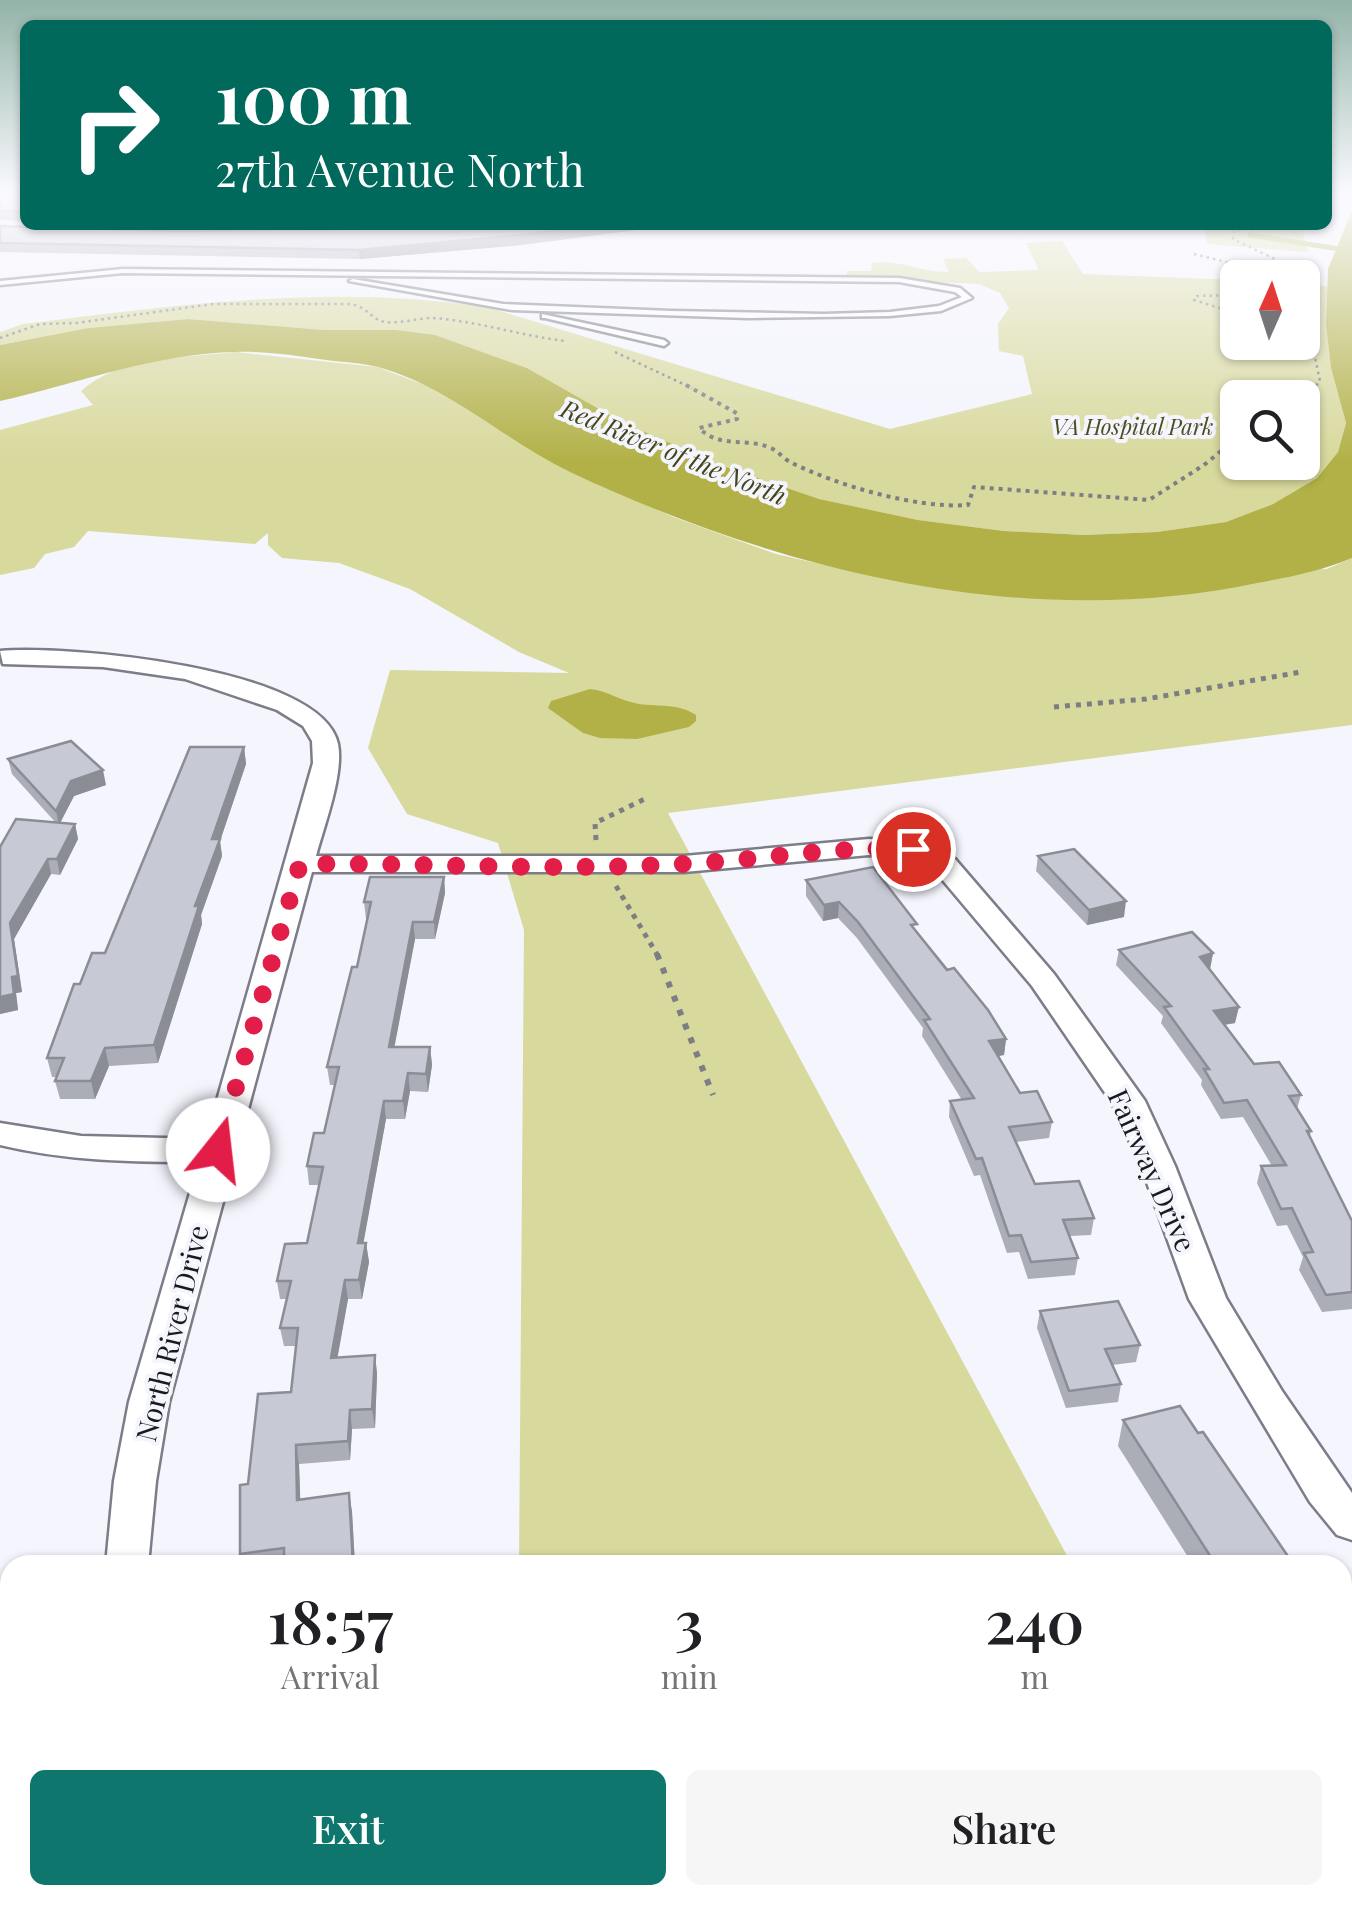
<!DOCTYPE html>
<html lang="en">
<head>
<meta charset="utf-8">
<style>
  :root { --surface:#fff; --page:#f6f6f6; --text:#202124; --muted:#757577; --accent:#0f766e }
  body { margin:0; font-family:"Playfair Display",serif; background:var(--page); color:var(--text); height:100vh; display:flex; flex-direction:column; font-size:38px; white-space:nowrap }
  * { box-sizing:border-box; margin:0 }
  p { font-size:32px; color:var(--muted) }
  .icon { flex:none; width:55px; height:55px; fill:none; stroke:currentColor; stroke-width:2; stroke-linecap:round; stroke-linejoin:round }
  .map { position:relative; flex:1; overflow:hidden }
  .sheet { position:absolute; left:0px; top:1555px; width:1352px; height:350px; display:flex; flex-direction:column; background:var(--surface); border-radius:30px 30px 0 0; box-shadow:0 2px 8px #0004 }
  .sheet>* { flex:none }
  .banner { position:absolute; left:20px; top:20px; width:1312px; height:210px; border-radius:15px; box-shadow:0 2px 8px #0004; background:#00695c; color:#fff; overflow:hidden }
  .needle { width:65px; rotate:3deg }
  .tools { position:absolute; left:1220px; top:260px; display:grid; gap:20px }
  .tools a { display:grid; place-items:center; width:100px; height:100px; border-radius:15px; background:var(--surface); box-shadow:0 2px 8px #0004; font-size:50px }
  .pin { position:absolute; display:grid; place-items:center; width:85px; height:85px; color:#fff; margin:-42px; border:5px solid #fff; border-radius:50%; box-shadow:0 2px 10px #0007 }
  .me { position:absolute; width:110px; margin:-55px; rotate:16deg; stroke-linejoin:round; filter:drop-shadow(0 0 8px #0008) }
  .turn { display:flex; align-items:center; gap:35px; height:210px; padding:0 30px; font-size:45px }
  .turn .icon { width:130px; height:130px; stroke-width:2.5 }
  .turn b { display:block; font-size:70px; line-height:85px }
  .eta { display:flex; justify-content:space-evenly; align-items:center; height:170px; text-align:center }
  .eta b { font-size:60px; font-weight:600; line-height:70px }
  .primary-button { display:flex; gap:20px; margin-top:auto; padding:20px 30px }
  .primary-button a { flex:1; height:115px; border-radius:15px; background:var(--accent); color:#fff; font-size:40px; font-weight:600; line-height:115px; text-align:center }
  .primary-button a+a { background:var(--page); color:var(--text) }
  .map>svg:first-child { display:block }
  .green { fill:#d8d99c; fill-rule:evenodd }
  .water { fill:#b2b147 }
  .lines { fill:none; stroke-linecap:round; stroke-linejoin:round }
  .stream { stroke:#b2b147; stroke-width:5 }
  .lane-casing { stroke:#7c7d88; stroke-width:5 }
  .street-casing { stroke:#7c7d88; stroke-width:5 }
  .path-far3 { stroke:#7d7e84; stroke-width:2.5; stroke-dasharray:2.5 4; stroke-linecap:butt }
  .path-far2 { stroke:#7d7e84; stroke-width:4; stroke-dasharray:4 5; stroke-linecap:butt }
  .path-far1 { stroke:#7d7e84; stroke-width:5; stroke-dasharray:5 6; stroke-linecap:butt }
  .path { stroke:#7d7e84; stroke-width:6; stroke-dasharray:6 9; stroke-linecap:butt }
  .lane { fill:#fff; fill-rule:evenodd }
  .street { fill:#fff; fill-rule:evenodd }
  .wall { fill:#abadb7 }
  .shaded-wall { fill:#8b8d95 }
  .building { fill:#c7c9d5; stroke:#8b8d95; stroke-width:2.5 }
  .route { stroke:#e11d48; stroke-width:18; stroke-dasharray:0 32.4 }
  .labels { text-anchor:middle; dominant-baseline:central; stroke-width:8; stroke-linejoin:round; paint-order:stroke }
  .far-park-label { font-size:22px; font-style:italic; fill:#4d4d21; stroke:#f4f5fd }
  .far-water-label { font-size:25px; font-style:italic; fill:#454519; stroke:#f4f5fd }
  .street-label { font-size:28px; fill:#191a1e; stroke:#f4f5fd }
</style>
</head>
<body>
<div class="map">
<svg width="1352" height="1905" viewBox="0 0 1352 1905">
  <rect width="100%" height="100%" fill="#f4f5fd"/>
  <g class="green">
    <polygon points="1204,225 1301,225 1308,252 1207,244"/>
    <path d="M 1062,241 L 1083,274 L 1237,280 L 1238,342 L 1302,342 L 1303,281 L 1327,287 L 1326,325 L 1331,368 L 1346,423 L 1338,452 L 1317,478 L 1273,504 L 1226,522 L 1157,532 L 1084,535 L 1004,531 L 918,520 L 818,499 L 723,466 L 622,422 L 527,368 L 434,335 L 397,330 L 325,330 L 188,319 L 88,328 L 0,345 L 0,332 L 23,324 C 178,305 334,283 490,308 L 890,429 L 1032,394 L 1023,356 L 999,351 L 998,324 L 1009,308 L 1000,293 L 979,284 L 846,278 L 847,271 L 871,271 L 872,263 C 901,259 921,273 949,272 L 943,259 L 966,258 L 979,272 L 1039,270 L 1026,243 ZM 1238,398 L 1302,398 L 1302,462 L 1238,462 Z"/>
    <path d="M 236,352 L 377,367 L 433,388 L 566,470 L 676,518 L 776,554 L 905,583 L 1327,569 L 1352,558 L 1352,725 L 668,813 L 1072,1565 L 519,1565 L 524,930 L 498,843 L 407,814 L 368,748 L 390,670 L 569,673 L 519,652 L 410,589 L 339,563 L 282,558 L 268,545 L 268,533 L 255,544 L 88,531 L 74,547 L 45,554 L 34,568 L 0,575 L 0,430 L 93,405 L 81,391 C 118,357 187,357 236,352 Z"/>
    <polygon points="516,1895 1190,1895 1193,1905 516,1905"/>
  </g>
  <g class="water">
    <path d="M 1352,211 L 1352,558 C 1321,571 1290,577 1257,583 C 1025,632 781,571 570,472 C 504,440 450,387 378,367 C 362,363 343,362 326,360 C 297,356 266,351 236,352 C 156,353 77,384 0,401 L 0,345 L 88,328 L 188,319 L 325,330 L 397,330 L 435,335 L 527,368 L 622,422 L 723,466 L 819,499 L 918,520 L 1004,531 L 1084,535 L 1157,532 L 1226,522 L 1273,504 L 1317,478 L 1338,452 L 1346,423 L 1331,368 L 1326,325 L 1328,269 Z"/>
    <path d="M 590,689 C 608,691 621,701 639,704 C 659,707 678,703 696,715 L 696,721 L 689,727 L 637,739 L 600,738 L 583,733 L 548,708 L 551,701 Z"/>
  </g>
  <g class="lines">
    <polyline class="stream" points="1250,235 1352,251"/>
    <defs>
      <g id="lane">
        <polygon points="123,269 899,278 960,288 972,298 941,311 890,316 748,318 512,310 349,281 353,279 503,304 671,311 824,314 890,312 939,306 962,297 955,292 899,282 123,273 0,285 0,281"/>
        <polygon points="542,314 664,340 668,343 664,346 545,318 542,318"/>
      </g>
      <g id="street">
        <path d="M 0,651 C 65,645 322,667 338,744 C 344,774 324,826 316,856 L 684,856 L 869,839 L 913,841 L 955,859 L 1054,974 L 1145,1101 L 1175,1166 L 1226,1298 L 1282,1391 L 1352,1493 L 1352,1540 L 1337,1535 L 1310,1502 L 1189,1299 L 1141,1166 L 1112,1103 L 1032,986 L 935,871 L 908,857 L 869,855 L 684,872 L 312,872 L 169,1402 L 156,1481 L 148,1565 L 106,1565 L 114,1481 L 129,1402 L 199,1162 C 132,1162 66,1161 0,1145 L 0,1123 L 81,1136 L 206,1139 L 313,763 L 312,741 L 303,726 L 277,710 L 185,679 L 103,667 L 3,664 Z"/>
        <polygon points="84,1895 134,1895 133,1905 83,1905"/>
      </g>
    </defs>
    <use href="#lane" class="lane-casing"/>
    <use href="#street" class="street-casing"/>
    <g class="path-far3">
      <polyline points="1266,225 1268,229 1234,230 1233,239 1277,260 1281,265 1280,278"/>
      <polyline points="1194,254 1278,275"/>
      <polyline points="1238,295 1197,296 1194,300 1238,314"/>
      <path d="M 0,338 L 40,324 L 76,323 L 213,304 L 351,304 C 369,308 372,320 385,322 C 400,324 417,318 432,318 C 478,321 521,336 566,341"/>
      <polyline points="1283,342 1314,353 1320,381 1314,388"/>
      <polyline points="615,352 692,388"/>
    </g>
    <g class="path-far2">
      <path d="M 686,385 L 738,414 L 737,419 L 699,428 C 720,449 746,437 771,448 C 778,451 783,458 790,462 C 836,485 917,509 968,505 L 974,487 L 1149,500 L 1204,465 L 1238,437"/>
      <polyline points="1288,398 1317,385"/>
    </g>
    <g class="path-far1">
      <polyline points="1054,707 1146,699 1301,672"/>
      <polyline points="596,840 595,823 649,797"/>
      <polyline points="616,886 658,956"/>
    </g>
    <polyline class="path" points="657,954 713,1095"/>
    <use href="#lane" class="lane"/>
    <use href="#street" class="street"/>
  </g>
  <g class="wall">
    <polygon points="0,194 25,194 25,221 0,220"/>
    <polygon points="204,225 371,225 301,227"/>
    <polygon points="460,225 674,225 521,245 360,259 0,252 0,226 179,231 420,228"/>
    <polygon points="244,747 246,764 220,841 222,856 201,915 202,924 158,1063 109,1066 95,1099 60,1099 55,1081 57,1077 52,1077 47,1058 80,984 105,953"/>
    <polygon points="8,759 106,785 74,796 60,823 75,824 78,839 60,875 51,874 14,939 22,992 16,993 18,1010 0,1014 0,847 56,823 12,774"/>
    <polygon points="1038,856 1124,917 1087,925 1036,871"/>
    <polygon points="444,877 445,893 435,939 415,939 394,1047 430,1047 432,1065 428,1092 410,1091 405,1119 386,1119 363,1243 366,1243 369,1262 362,1299 348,1299 337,1358 375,1355 377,1374 375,1428 352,1429 350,1460 299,1464 300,1499 349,1493 352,1512 355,1565 242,1565 240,1554 248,1484 291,1392 296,1346 284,1346 280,1328 287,1299 280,1299 277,1281 307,1243 319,1185 309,1185 307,1166 324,1133 335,1085 330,1085 327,1067 357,967 367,919 366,919 364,902"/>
    <polygon points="806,880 917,931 1006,1039 1004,1055 998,1056 1020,1093 1052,1122 1049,1138 1016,1142 1035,1184 1094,1218 1091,1235 1070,1236 1078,1258 1075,1275 1028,1279 1019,1252 1007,1253 980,1175 974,1176 949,1117 950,1101 962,1100 922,1036 923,1028 857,938 838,918 823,921 806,896"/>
    <polygon points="1119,950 1213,953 1210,969 1235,1023 1224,1025 1254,1064 1301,1095 1297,1109 1311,1131 1310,1136 1352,1221 1352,1309 1322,1312 1299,1270 1303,1257 1287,1225 1277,1226 1257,1183 1261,1166 1272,1166 1243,1117 1221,1119 1201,1085 1202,1080 1161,1023 1163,1016 1116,965"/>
    <polygon points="1040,1311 1140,1345 1136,1362 1112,1365 1121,1384 1118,1402 1066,1408 1037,1328"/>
    <polygon points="1123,1420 1198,1433 1294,1565 1193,1565 1118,1446"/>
    <polygon points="1352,1778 1352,1905 1331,1905 1327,1895 1342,1895 1342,1779"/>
    <polygon points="245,1895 380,1895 381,1905 245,1905"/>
  </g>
  <g class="shaded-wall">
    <polygon points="600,225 674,225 521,245 360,259 359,250"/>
    <polygon points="244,747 246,764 220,841 222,856 201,915 202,924 158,1063 154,1045 195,906 212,839"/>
    <polygon points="103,770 106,785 74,796 59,825 56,811 71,781"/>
    <polygon points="75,824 78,839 60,875 57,859"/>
    <polygon points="48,859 51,874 14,939 22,992 16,993 18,1010 0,1014 0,997 10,923"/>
    <polygon points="444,877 445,893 435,939 434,922"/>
    <polygon points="1126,901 1124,917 1087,925 1089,910"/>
    <polygon points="839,902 838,918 823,921 824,905"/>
    <polygon points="413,922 415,939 391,1065 389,1047"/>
    <polygon points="1213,953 1210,969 1200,957"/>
    <polygon points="1239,1007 1235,1023 1210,1027 1214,1011"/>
    <polygon points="1006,1039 1004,1055 987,1058 989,1041"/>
    <polygon points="430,1047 432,1065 428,1092 426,1074"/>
    <polygon points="105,1048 109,1066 95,1099 91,1081"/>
    <polygon points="408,1073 410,1091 405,1119 403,1101"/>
    <polygon points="384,1101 386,1119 360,1262 358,1243"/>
    <polygon points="366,1243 369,1262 362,1299 359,1280"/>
    <polygon points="345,1280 348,1299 334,1377 331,1358"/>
    <polygon points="375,1355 377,1374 375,1428 372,1409"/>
    <polygon points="350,1410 352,1429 350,1460 348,1441"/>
    <polygon points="296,1445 299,1464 301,1519 297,1500"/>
    <polygon points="349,1493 352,1512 355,1565 353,1565"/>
    <polygon points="1352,1715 1352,1737 1342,1741 1342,1724 1344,1719"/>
  </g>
  <g class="building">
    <polygon points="0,194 25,194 25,212 0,211"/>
    <polygon points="460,225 600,225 520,235 359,250 0,243 0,226 179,231 420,228"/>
    <polygon points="71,741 103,770 71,781 56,811 8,759"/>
    <polygon points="190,747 244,747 212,839 220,839 195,906 199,906 154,1045 105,1048 91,1081 55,1081 64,1058 47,1058 74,984 80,984 92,953 105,953"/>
    <polygon points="16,819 75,824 57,859 48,859 10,923 18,976 12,977 14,994 0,997 0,847"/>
    <polygon points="1074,849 1126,901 1089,910 1038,856"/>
    <polygon points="873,867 917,924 911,925 947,970 954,968 988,1010 1006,1039 989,1041 1020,1093 1037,1091 1052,1122 1009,1127 1035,1184 1079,1181 1094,1218 1063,1220 1078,1258 1031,1262 1021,1235 1009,1236 982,1158 976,1159 950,1101 974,1098 924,1020 930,1019 858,922 839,902 824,905 806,880"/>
    <polygon points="370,877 444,877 434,922 413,922 389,1047 430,1047 426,1074 408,1073 403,1101 384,1101 358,1243 366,1243 359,1280 345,1280 331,1358 375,1355 372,1409 350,1410 348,1441 296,1445 297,1500 349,1493 353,1565 284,1565 284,1548 240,1554 240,1485 248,1484 258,1394 291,1392 298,1328 280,1328 291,1281 277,1281 285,1244 307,1243 323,1167 307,1166 314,1133 324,1133 339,1067 327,1067 352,967 357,967 371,902 364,902"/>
    <polygon points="1192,932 1213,953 1200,957 1239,1007 1214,1011 1254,1064 1279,1062 1301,1095 1289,1096 1311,1131 1307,1131 1352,1221 1352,1292 1326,1295 1304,1253 1313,1252 1292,1208 1281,1209 1261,1166 1286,1165 1247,1100 1224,1103 1204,1069 1209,1069 1164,1007 1171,1006 1119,950"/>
    <polygon points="1118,1301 1140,1345 1105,1349 1121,1384 1069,1391 1040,1311"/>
    <polygon points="1180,1406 1198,1433 1203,1432 1294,1565 1216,1565 1123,1420"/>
    <polygon points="1342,1625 1352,1637 1352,1715 1344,1719 1342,1716"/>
    <polygon points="1352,1778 1352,1883 1342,1884 1342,1779"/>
    <polygon points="245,1895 347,1895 326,1899 326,1905 245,1905"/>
  </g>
  <linearGradient id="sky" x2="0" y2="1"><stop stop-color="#92b3a8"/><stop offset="0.42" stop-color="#fafafe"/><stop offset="1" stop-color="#fafafe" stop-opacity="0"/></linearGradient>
  <rect width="1352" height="461" fill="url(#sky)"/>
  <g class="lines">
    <path class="route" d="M 218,1150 L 300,864 C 427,863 557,871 683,864 C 760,860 836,846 913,849"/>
  </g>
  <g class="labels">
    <g class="far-park-label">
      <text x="1133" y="426">VA Hospital Park</text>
    </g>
    <g class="far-water-label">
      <text transform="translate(674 451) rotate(22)">Red River of the North</text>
    </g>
    <g class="street-label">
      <text transform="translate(1153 1170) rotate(66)">Fairway Drive</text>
      <text transform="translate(171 1333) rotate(-76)">North River Drive</text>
    </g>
  </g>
</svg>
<div class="tools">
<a><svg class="needle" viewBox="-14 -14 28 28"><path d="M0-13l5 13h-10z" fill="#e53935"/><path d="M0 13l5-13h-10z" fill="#757577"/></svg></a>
<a><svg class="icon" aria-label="search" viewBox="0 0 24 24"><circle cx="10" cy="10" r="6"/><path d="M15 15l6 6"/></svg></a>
</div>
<div class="pin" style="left:913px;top:849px;background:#d93025"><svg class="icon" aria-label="arrive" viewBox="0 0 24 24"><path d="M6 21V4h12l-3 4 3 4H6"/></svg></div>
<svg class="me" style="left:218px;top:1150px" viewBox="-20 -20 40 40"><circle r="19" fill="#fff"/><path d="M0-13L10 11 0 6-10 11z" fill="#e11d48"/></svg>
<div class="banner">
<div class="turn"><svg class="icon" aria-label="right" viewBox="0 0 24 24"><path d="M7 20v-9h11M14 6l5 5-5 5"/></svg><div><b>100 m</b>27th Avenue North</div></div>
</div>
<section class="sheet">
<div class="eta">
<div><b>18:57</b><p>Arrival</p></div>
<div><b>3</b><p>min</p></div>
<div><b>240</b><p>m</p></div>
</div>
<div class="primary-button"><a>Exit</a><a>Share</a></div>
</section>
</div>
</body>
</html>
